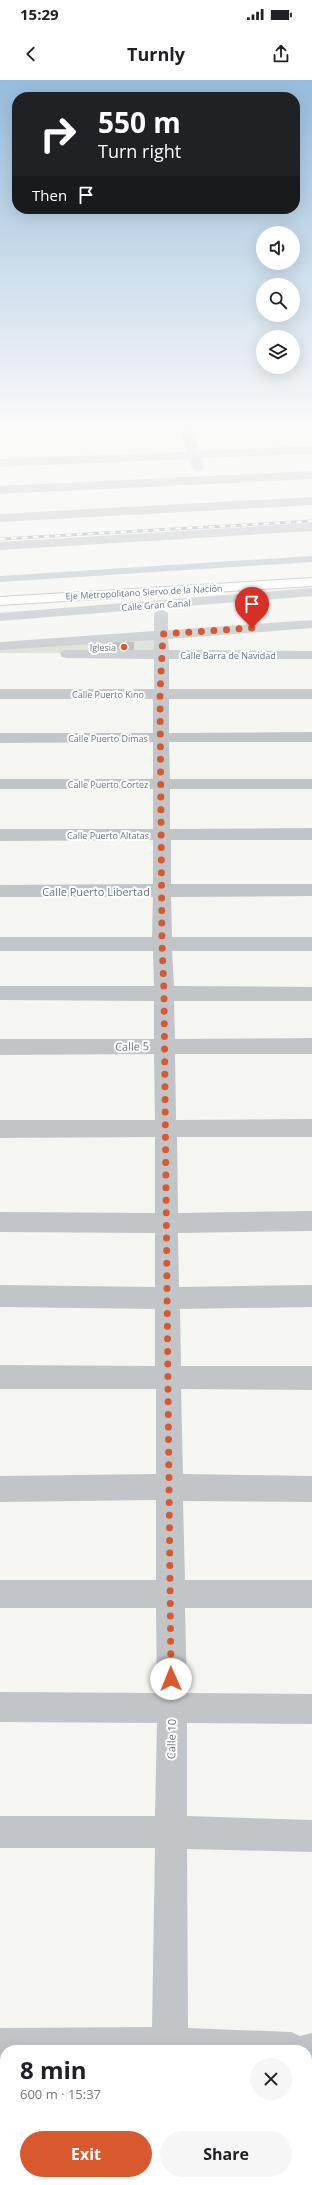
<!DOCTYPE html>
<html lang="en">
<head>
<meta charset="utf-8">
<style>
  :root { --surface:#fff; --page:#f6f6f6; --text:#202124; --muted:#757577; --accent:#d9592e }
  body { margin:0; font-family:"Open Sans",sans-serif; background:var(--page); color:var(--text); height:100vh; display:flex; flex-direction:column; font-size:15px; white-space:nowrap }
  * { box-sizing:border-box; margin:0 }
  p { font-size:13px; color:var(--muted) }
  .icon { flex:none; width:22px; height:22px; fill:none; stroke:currentColor; stroke-width:2; stroke-linecap:round; stroke-linejoin:round }
  .map { position:relative; flex:1; overflow:hidden }
  .sheet { position:absolute; left:0px; top:1965px; width:312px; height:140px; display:flex; flex-direction:column; background:var(--surface); border-radius:16px 16px 0 0; box-shadow:0 4px 16px #0002 }
  .sheet>* { flex:none }
  .hud { position:absolute; left:12px; top:12px; width:288px; height:122px; border-radius:16px; box-shadow:0 4px 16px #0002; background:#202124; color:#fff; overflow:hidden }
  .controls { position:absolute; left:256px; top:146px; display:grid; gap:8px }
  .controls a { display:grid; place-items:center; width:44px; height:44px; border-radius:50%; background:var(--surface); box-shadow:0 4px 16px #0002; font-size:20px }
  .pin { position:absolute; display:grid; place-items:center; width:34px; height:34px; color:#fff; margin:-41px -17px; border-radius:50% 50% 50% 0; rotate:-45deg; box-shadow:0 0 4px #0007 }
  .pin .icon { rotate:45deg }
  .me { position:absolute; width:44px; margin:-22px; rotate:359deg; stroke-linejoin:round; filter:drop-shadow(0 0 3px #0008) }
  .turn { display:flex; align-items:center; gap:14px; height:84px; padding:0 20px; font-size:18px }
  .turn .icon { width:52px; height:52px; stroke-width:2.5 }
  .turn b { display:block; font-size:28px; line-height:34px }
  .then { display:flex; align-items:center; height:38px; padding:0 20px; background:#0003; gap:8px; font-size:15px }
  .round { display:grid; place-items:center; flex:none; width:42px; height:42px; border-radius:21px; background:var(--page) }
  .headline { display:flex; align-items:center; justify-content:space-between; height:68px; padding:0 20px }
  h1 { font-size:24px; font-weight:700; line-height:30px }
  .primary-button { display:flex; gap:8px; margin-top:auto; padding:8px 20px }
  .primary-button a { flex:1; height:46px; border-radius:24px; background:var(--accent); color:#fff; font-size:16px; font-weight:700; line-height:46px; text-align:center }
  .primary-button a+a { background:var(--page); color:var(--text) }
  .status { display:flex; justify-content:space-between; align-items:center; height:28px; padding:0 20px; background:var(--surface); direction:ltr }
  .status svg { height:11px; fill:currentColor }
  header { display:flex; justify-content:space-between; align-items:center; height:52px; padding:0 20px; background:var(--surface); font-size:18px; font-weight:700 }
  .map>svg:first-child { display:block }
  .green { fill:#d6dcd3 }
  .lines { fill:none; stroke-linecap:round; stroke-linejoin:round }
  .canal { fill:#bcc5ca; fill-rule:evenodd }
  .building { fill:#a8b0b4 }
  .highway-casing { stroke:#b4b7ba; stroke-width:2 }
  .minor { fill:#c1c5c8; fill-rule:evenodd }
  .highway { fill:#fff; fill-rule:evenodd }
  .rail-casing { stroke:#a0a6ab; stroke-width:3 }
  .rail { stroke:#fff; stroke-width:2; stroke-dasharray:5.5; stroke-linecap:butt }
  .route { stroke:#d9592e; stroke-width:7; stroke-dasharray:0 12.6 }
  .poi-dot { fill:#d9592e; stroke:#fff; stroke-width:1.5 }
  .labels { text-anchor:middle; dominant-baseline:central; stroke-width:4; stroke-linejoin:round; paint-order:stroke }
  .far-street-label { font-size:9px; fill:#667581; stroke:#fff }
  .far-poi-label { font-size:9px; fill:#667581; stroke:#fff; text-anchor:end }
  .street-label { font-size:11px; fill:#667581; stroke:#fff }
</style>
</head>
<body>
<div class="status"><b>15:29</b><svg viewBox="0 0 49 12"><path d="M0 12V9h3v3zM5 12V6h3v6zM10 12V3h3v9zM15 12V0h3v12zM26 1h20v11H26zM47 4h2v5h-2z"/></svg></div>
<header><svg class="icon" aria-label="back" viewBox="0 0 24 24"><path d="M15 5l-7 7 7 7"/></svg>Turnly<svg class="icon" aria-label="share" viewBox="0 0 24 24"><path d="M12 15V3M7 8l5-5 5 5M5 13v7h14v-7"/></svg></header>
<div class="map">
<svg width="312" height="2105" viewBox="0 0 312 2105">
  <rect width="100%" height="100%" fill="#f5f5f2"/>
  <polygon class="green" points="161,556 160,573 0,573 0,568"/>
  <g class="lines">
    <polygon class="canal" points="312,476 312,482 0,502 0,496"/>
  </g>
  <polygon class="building" points="113,562 134,562 134,572 115,573"/>
  <g class="lines">
    <defs>
      <polygon id="highway" points="312,498 312,506 0,525 0,517"/>
    </defs>
    <use href="#highway" class="highway-casing"/>
    <g class="minor">
      <polygon points="179,345 191,345 199,371 312,366 312,374 201,378 204,388 198,392 192,388 189,379 0,387 0,379 187,372"/>
      <polygon points="312,391 312,399 0,414 0,406"/>
      <polygon points="312,417 312,425 0,442 0,434"/>
      <polygon points="312,443 312,451 0,470 0,462"/>
      <polygon points="312,508 312,516 0,541 0,533"/>
      <polygon points="161,529 168,533 168,550 312,540 312,548 168,559 169,570 312,571 312,579 169,579 169,609 312,609 312,619 169,619 169,653 312,652 312,662 169,662 170,699 312,699 312,709 170,709 170,749 312,748 312,760 171,760 171,804 312,804 312,816 171,817 172,857 312,857 312,871 172,871 174,906 312,907 312,921 174,921 175,959 312,958 312,974 175,974 176,1040 312,1039 312,1057 177,1057 178,1133 312,1131 312,1151 178,1153 179,1207 312,1205 312,1227 180,1229 181,1286 312,1286 312,1310 181,1309 183,1394 312,1396 312,1422 183,1421 185,1500 312,1500 312,1528 185,1528 187,1613 312,1614 312,1644 187,1643 187,1736 312,1740 312,1772 187,1769 188,1948 291,1952 300,1956 312,1953 312,1989 307,1989 307,1970 5,1970 5,1984 0,1984 0,1948 152,1947 155,1768 0,1768 0,1736 155,1736 157,1643 0,1642 0,1612 157,1613 156,1528 0,1528 0,1500 156,1500 156,1420 0,1422 0,1396 156,1394 156,1309 0,1309 0,1285 155,1286 155,1229 0,1227 0,1205 155,1207 155,1153 0,1152 0,1132 155,1133 155,1057 0,1058 0,1040 155,1040 154,974 0,975 0,959 154,959 154,921 0,920 0,906 154,906 153,871 0,871 0,857 152,857 153,817 0,817 0,805 153,804 153,760 0,761 0,749 153,749 153,709 0,709 0,699 153,699 153,662 0,663 0,653 153,653 153,619 0,619 0,609 154,609 154,579 67,578 62,577 60,574 62,571 67,570 154,570 154,560 0,570 0,562 154,551 154,533"/>
      <rect x="150" y="2100" width="38" height="5"/>
    </g>
    <use href="#highway" class="highway"/>
    <defs>
      <polyline id="rail" points="0,459 312,441"/>
    </defs>
    <use href="#rail" class="rail-casing"/>
    <use href="#rail" class="rail"/>
  </g>
  <linearGradient id="sky" x2="0" y2="1"><stop stop-color="#96bbdc"/><stop offset="0.54" stop-color="#fafaf9"/><stop offset="1" stop-color="#fafaf9" stop-opacity="0"/></linearGradient>
  <rect width="312" height="640" fill="url(#sky)"/>
  <g class="lines">
    <polyline class="route" points="171,1599 164,913 162,864 160,614 163,554 252,548"/>
  </g>
  <circle class="poi-dot" cx="124" cy="567" r="4"/>
  <g class="labels">
    <g class="far-street-label">
      <text transform="translate(144 512) rotate(-3)">Eje Metropolitano Siervo de la Nación</text>
      <text transform="translate(156 525) rotate(-4)">Calle Gran Canal</text>
      <text x="228" y="575">Calle Barra de Navidad</text>
      <text x="108" y="614">Calle Puerto Kino</text>
      <text x="108" y="658">Calle Puerto Dimas</text>
      <text x="108" y="704">Calle Puerto Cortez</text>
      <text x="108" y="755">Calle Puerto Altatas</text>
    </g>
    <g class="far-poi-label">
      <text x="116" y="567">Iglesia</text>
    </g>
    <g class="street-label">
      <text x="96" y="811">Calle Puerto Libertad</text>
      <text transform="translate(132 966) rotate(-1)">Calle 5</text>
      <text transform="translate(171 1659) rotate(-89)">Calle 10</text>
    </g>
  </g>
</svg>
<div class="controls">
<a><svg class="icon" aria-label="sound" viewBox="0 0 24 24"><path d="M4 9h4l5-4v14l-5-4H4zM17 9q2 3 0 6"/></svg></a>
<a><svg class="icon" aria-label="search" viewBox="0 0 24 24"><circle cx="10" cy="10" r="6"/><path d="M15 15l6 6"/></svg></a>
<a><svg class="icon" aria-label="layers" viewBox="0 0 24 24"><path d="M12 4l9 5-9 5-9-5zM3 14l9 5 9-5"/></svg></a>
</div>
<div class="pin" style="left:252px;top:548px;background:#d93025"><svg class="icon" aria-label="arrive" viewBox="0 0 24 24"><path d="M6 21V4h12l-3 4 3 4H6"/></svg></div>
<svg class="me" style="left:171px;top:1599px" viewBox="-20 -20 40 40"><circle r="19" fill="#fff"/><path d="M0-13L10 11 0 6-10 11z" fill="#d9592e"/></svg>
<div class="hud">
<div class="turn"><svg class="icon" aria-label="right" viewBox="0 0 24 24"><path d="M7 20v-9h11M14 6l5 5-5 5"/></svg><div><b>550 m</b>Turn right</div></div>
<div class="then">Then<svg class="icon" aria-label="arrive" viewBox="0 0 24 24"><path d="M6 21V4h12l-3 4 3 4H6"/></svg></div>
</div>
<section class="sheet">
<div class="headline"><div><h1>8 min</h1><p>600 m · 15:37</p></div><a class="round"><svg class="icon" aria-label="close" viewBox="0 0 24 24"><path d="M6 6l12 12M18 6L6 18"/></svg></a></div>
<div class="primary-button"><a>Exit</a><a>Share</a></div>
</section>
</div>
</body>
</html>
